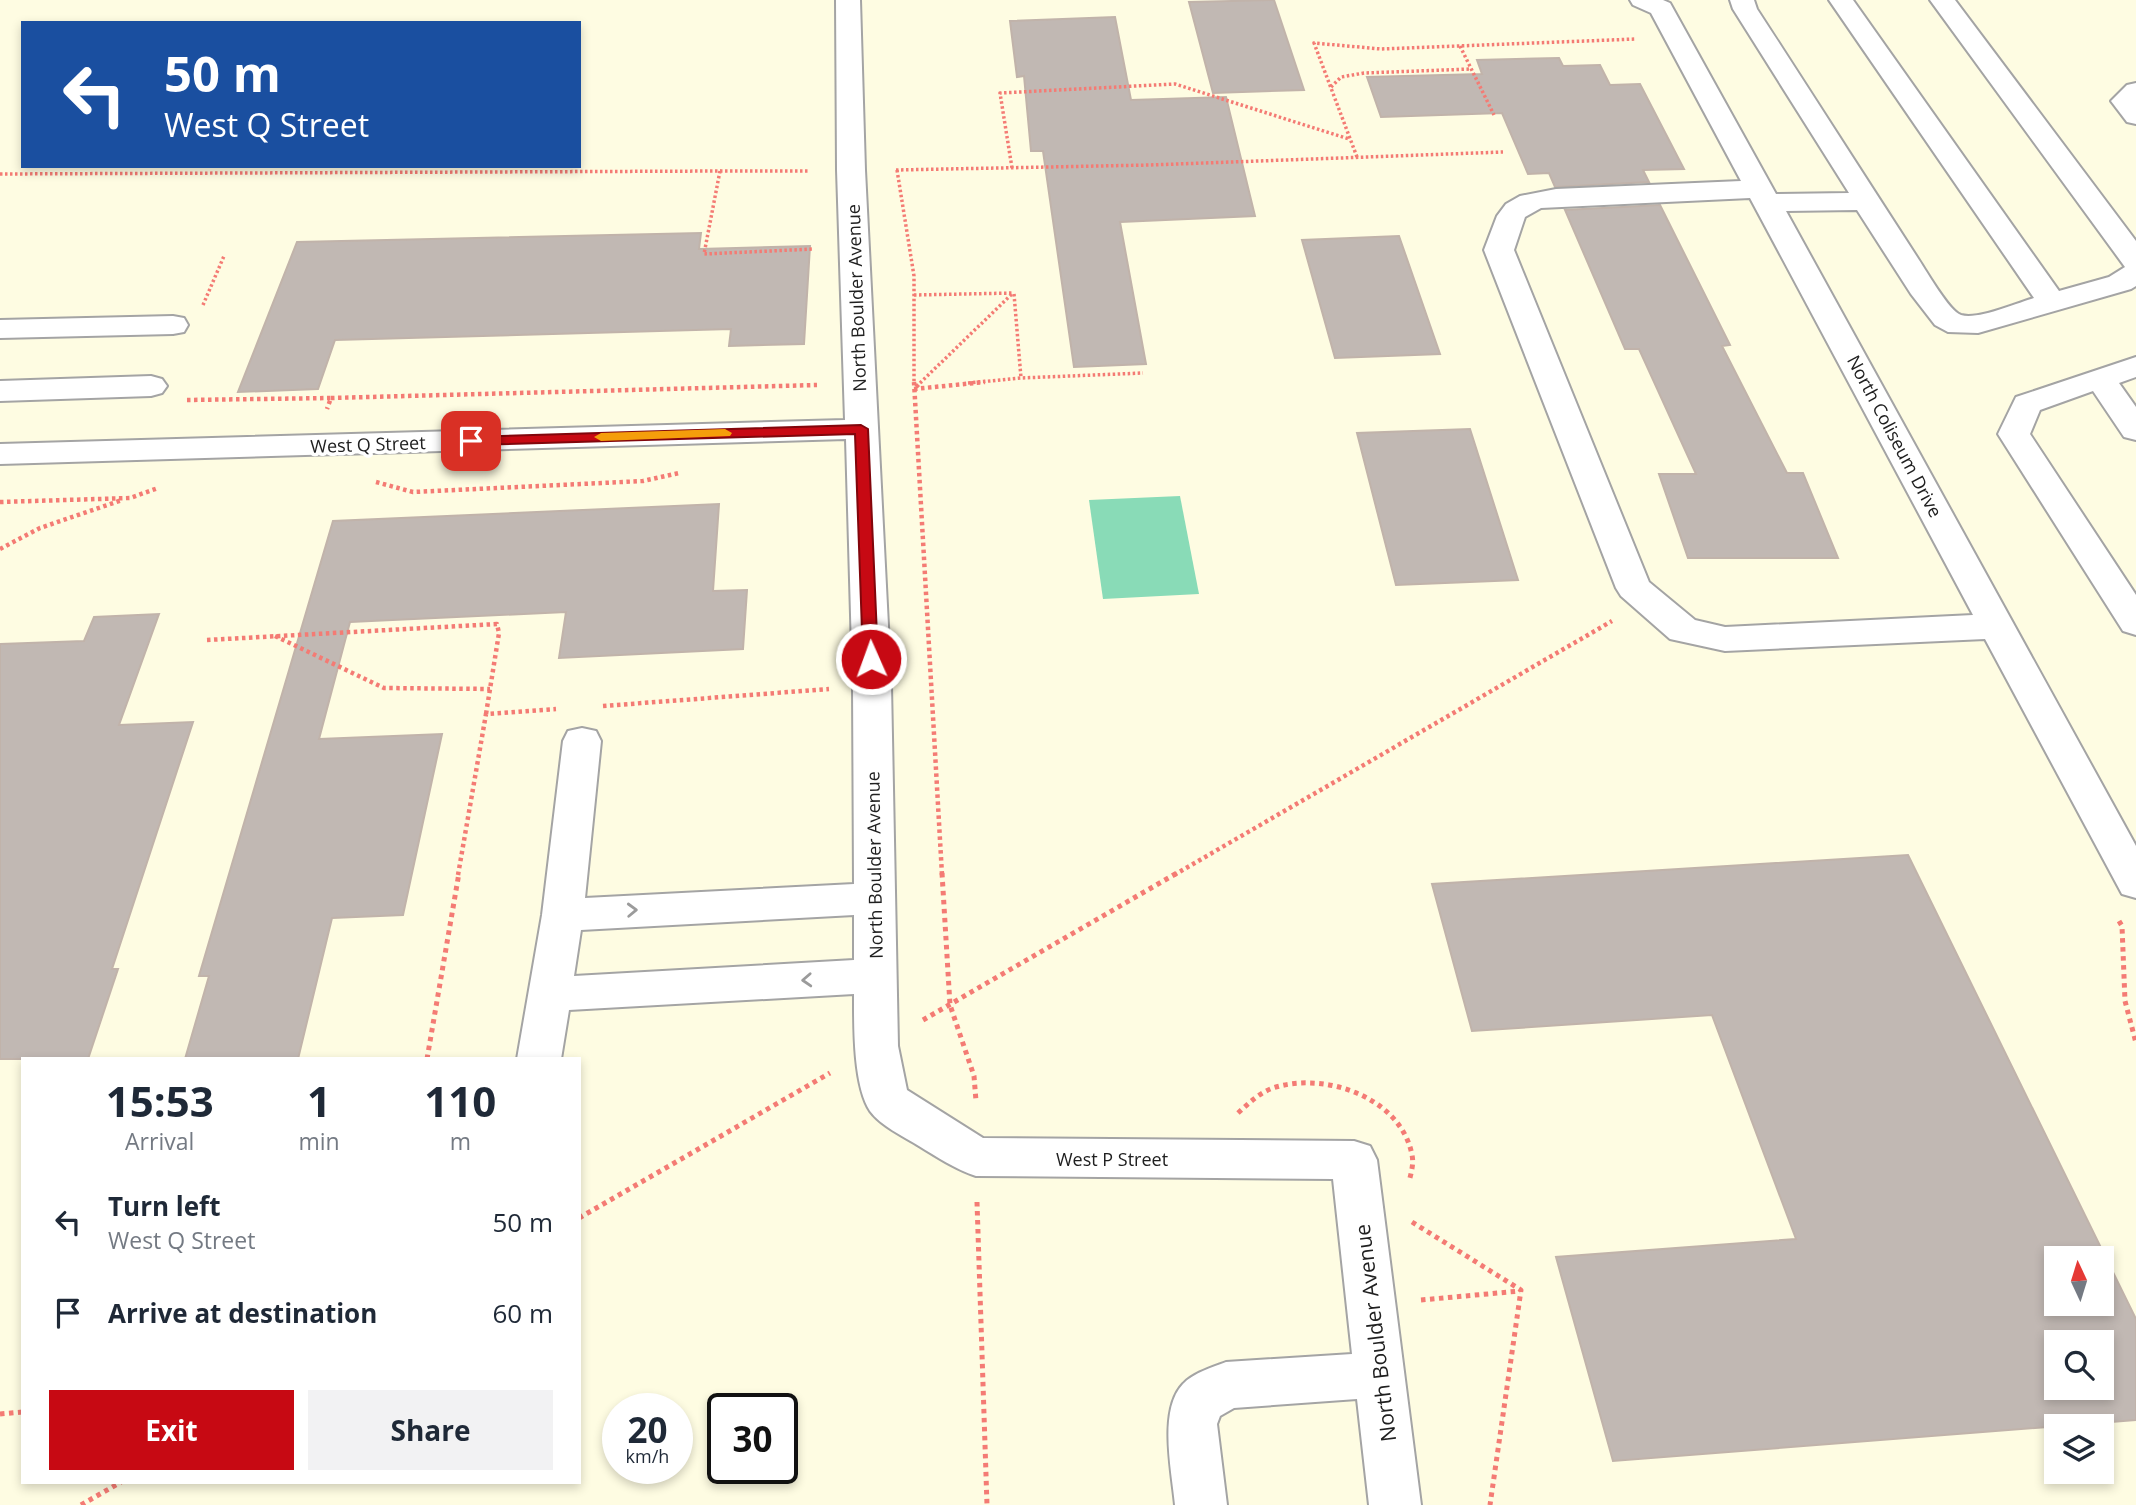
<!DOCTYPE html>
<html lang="en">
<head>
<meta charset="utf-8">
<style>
  :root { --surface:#fff; --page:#f2f2f3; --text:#1f2937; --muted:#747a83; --accent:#c70913 }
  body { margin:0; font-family:"Open Sans",sans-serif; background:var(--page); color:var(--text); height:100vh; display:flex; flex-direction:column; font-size:26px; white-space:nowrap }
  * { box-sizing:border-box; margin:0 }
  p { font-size:23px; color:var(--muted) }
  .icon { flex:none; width:38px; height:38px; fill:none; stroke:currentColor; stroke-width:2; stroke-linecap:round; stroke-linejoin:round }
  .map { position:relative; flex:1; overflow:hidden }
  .details { position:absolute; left:21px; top:1057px; width:560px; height:427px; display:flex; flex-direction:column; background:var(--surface); border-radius:0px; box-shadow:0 4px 10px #0003 }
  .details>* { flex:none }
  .guide { position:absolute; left:21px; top:21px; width:560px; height:147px; border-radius:0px; box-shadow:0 4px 10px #0003; background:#1a4fa0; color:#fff; overflow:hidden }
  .needle { width:46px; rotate:356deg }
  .tools { position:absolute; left:2044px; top:1246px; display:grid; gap:14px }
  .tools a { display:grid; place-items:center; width:70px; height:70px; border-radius:0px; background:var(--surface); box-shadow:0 4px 10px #0003; font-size:35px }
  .speed { position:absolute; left:602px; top:1393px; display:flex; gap:14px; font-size:35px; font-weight:700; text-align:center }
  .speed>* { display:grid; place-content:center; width:91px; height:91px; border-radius:50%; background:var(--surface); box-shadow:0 4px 10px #0003; line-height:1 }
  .speed small { font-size:18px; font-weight:400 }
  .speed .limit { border:4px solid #111; border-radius:10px; background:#fff; color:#111 }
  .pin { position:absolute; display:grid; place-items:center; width:60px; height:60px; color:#fff; margin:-30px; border-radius:14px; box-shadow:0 4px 10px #0006 }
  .me { position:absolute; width:77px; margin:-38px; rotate:358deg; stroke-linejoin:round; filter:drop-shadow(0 0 5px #0008) }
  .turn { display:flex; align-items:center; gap:24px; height:147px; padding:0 28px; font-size:32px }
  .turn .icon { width:91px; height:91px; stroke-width:2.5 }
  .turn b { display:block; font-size:49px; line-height:60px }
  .eta { display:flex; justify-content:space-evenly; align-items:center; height:119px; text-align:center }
  .eta b { font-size:42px; font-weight:700; line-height:49px }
  .action { display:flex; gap:14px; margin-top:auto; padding:14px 28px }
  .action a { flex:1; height:80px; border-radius:0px; background:var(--accent); color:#fff; font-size:28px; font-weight:700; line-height:80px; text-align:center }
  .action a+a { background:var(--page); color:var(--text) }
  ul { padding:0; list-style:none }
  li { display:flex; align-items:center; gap:21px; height:91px; padding:0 28px }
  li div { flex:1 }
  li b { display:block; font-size:26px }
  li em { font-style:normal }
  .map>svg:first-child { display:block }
  .education { fill:#fefce2; fill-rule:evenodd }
  .pitch { fill:#89dbb7 }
  .building { fill:#c1b8b3; stroke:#c1b3aa; stroke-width:2; fill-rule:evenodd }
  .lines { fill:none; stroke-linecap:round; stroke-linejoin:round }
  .minor-casing { stroke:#a4a4a4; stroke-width:4 }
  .path-far2 { stroke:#f47b74; stroke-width:3.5; stroke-dasharray:2.5 2.5; stroke-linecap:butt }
  .path-far1 { stroke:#f47b74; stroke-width:4.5; stroke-dasharray:3.5 3.5; stroke-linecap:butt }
  .path { stroke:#f47b74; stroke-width:5; stroke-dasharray:4.5 4.5; stroke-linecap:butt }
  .minor { fill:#fff; fill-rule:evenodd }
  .oneway { stroke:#9b9b9b }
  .route { fill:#c70913; stroke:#81060c; stroke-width:2 }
  .slow { fill:#f59e0b }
  .labels { text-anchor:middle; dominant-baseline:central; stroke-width:7; stroke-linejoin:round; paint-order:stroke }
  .street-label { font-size:18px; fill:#202020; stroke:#fff }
  .near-street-label { font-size:21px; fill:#202020; stroke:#fff }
</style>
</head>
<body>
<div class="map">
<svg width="2136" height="1505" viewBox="0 0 2136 1505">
  <rect width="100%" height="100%" fill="#f0ede7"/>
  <path class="education" d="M 0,0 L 2136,0 L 2136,1505 L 0,1505 ZM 23,23 L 579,23 L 579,166 L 23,166 ZM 23,1059 L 579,1059 L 579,1482 L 23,1482 ZM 2056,1258 L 2102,1258 L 2102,1304 L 2056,1304 ZM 2056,1342 L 2102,1342 L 2102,1388 L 2056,1388 ZM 618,1409 L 677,1409 L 677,1468 L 618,1468 ZM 723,1409 L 782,1409 L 782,1468 L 723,1468 ZM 2056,1426 L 2102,1426 L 2102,1472 L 2056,1472 Z"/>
  <polygon class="pitch" points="1180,496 1199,594 1103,599 1089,500"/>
  <g class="building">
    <polygon points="1274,0 1304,90 1213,93 1189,2"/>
    <polygon points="1115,17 1131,100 1226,97 1255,216 1120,222 1146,364 1074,367 1043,151 1031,151 1024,76 1017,77 1010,21"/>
    <polygon points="1559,58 1563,66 1600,65 1610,85 1640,84 1684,169 1643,170 1649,182 1555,187 1549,173 1528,174 1502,113 1381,117 1367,77 1482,74 1477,60"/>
    <polygon points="1660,205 1730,345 1722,346 1787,473 1803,473 1838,558 1688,558 1659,474 1696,474 1639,349 1625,349 1565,210"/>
    <polygon points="701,233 699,249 810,246 804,344 729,346 731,329 335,340 318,389 238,392 297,242"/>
    <polygon points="1399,236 1440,354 1335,358 1302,240"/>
    <polygon points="1470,429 1518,580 1396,585 1357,433"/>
    <polygon points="719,504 713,591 747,590 743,649 559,658 566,612 350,622 319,739 442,734 403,915 332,918 298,1059 185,1059 209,976 199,976 333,521"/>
    <polygon points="159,614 119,725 193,722 112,969 118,969 88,1059 0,1059 0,644 84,641 94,617"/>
    <path d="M 1908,855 L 2136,1319 L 2136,1420 L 1613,1461 L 1556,1257 L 1796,1239 L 1712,1015 L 1472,1031 L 1432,884 ZM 2056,1258 L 2102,1258 L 2102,1304 L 2056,1304 ZM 2056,1342 L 2102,1342 L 2102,1388 L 2056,1388 Z"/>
  </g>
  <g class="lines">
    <defs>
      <g id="minor">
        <path d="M 836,0 L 860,0 L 865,170 L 891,685 L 898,1046 L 907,1090 L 983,1138 L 1354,1141 L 1370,1146 L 1377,1160 L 1421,1505 L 1369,1505 L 1357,1399 L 1234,1408 L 1220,1416 L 1217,1424 L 1227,1505 L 1175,1505 C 1172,1472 1158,1410 1183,1384 C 1193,1373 1213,1367 1226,1362 L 1352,1354 L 1333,1179 L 976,1176 C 955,1169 937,1157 919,1146 C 903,1136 881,1126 870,1111 C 853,1085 854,1025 854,994 L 569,1010 L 561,1059 L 517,1059 L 542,915 L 563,741 L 568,731 L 582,728 L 596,731 L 601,741 L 585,898 L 854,884 L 853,685 L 846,439 L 0,464 L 0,444 L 845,420 L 837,170 ZM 854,915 L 854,960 L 574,976 L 581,930 Z"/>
        <path d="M 1630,0 L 1663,0 L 1670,3 L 1776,194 L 1849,193 L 1733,9 L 1730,0 L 1754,0 L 1757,9 C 1812,93 1865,177 1919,260 C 1927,272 1949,311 1961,315 C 1978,320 2017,303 2034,298 L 1829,0 L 1853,0 L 2059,291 L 2109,277 L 2125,267 L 1930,0 L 1955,0 L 2136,241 L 2136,286 L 2131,289 L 1978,333 L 1948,332 L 1935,325 L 1911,294 L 1857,210 L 1786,211 L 2136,846 L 2136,898 L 2122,894 L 1985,639 L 1725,651 L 1670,639 L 1621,596 L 1616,588 L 1484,250 L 1497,216 L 1506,204 L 1520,196 L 1556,189 L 1741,181 L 1651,13 L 1633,5 ZM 1750,198 L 1973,615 L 1725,627 L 1695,620 L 1649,582 L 1514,250 L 1525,217 L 1541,208 Z"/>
        <polygon points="2136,83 2136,124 2127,122 2111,101 2127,85"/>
        <polygon points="173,316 184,318 188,325 184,332 173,334 0,338 0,320"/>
        <polygon points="2136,357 2136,377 2119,383 2136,407 2136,440 2124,437 2093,391 2040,410 2030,434 2136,595 2136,635 2123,631 1998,434 2016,397"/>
        <polygon points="151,376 162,379 167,386 162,393 151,396 0,401 0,381"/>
      </g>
    </defs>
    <use href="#minor" class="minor-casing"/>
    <g class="path-far2">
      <polyline points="1460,46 1494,115"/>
      <polyline points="1331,87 1341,77 1364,73 1471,69"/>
      <polyline points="1357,157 1314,43 1381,49 1636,39"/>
      <polyline points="1012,168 1000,93 1175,84 1349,139"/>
      <polyline points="896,170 1150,165 1503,152"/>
      <polyline points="897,170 914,276 914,383"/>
      <polyline points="720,171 810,171"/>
      <polyline points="0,174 720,171 704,254 814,249"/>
      <polyline points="1014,294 1021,378"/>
      <polyline points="914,295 1013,293"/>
      <polyline points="203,305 224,256"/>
      <polyline points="920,383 1013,293"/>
      <polyline points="968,383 1021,378 1143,373"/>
    </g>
    <g class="path-far1">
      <polyline points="914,382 942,875"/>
      <polyline points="916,387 921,382"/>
      <polyline points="914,389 985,382"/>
      <polyline points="331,398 817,385"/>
      <polyline points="187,400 331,398 327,409"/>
      <polyline points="376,482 413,492 643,481 679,473"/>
      <polyline points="0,502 130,498 158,488"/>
      <polyline points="0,549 40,528 122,500"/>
      <polyline points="275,636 384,688 490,689"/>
      <polyline points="207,640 497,624 499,633 486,714"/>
      <polyline points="603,706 829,689"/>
      <polyline points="458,875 486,714 556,709"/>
      <polyline points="1174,875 1612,621"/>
    </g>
    <g class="path">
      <polyline points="942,873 950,1005 974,1076 976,1101"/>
      <polyline points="2119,921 2122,926 2125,1001 2136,1043"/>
      <polyline points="923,1020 1177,873"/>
      <polyline points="427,1059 459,873"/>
      <path d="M 1238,1113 C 1249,1103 1259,1093 1273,1088 C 1324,1071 1401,1097 1412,1155 C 1414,1164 1411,1173 1409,1182"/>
      <polyline points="977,1202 987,1505"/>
      <polyline points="579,1218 830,1073"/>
      <polyline points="1412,1222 1521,1290 1490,1505"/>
      <polyline points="1421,1300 1520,1291"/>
      <polyline points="0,1414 23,1412"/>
      <polyline points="81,1505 121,1482"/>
    </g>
    <use href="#minor" class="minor"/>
  </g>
  <defs><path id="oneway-chevron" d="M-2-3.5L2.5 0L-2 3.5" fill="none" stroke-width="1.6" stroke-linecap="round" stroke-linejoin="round" transform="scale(1.75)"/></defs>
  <g class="oneway">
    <use href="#oneway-chevron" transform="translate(632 910) rotate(-2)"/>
    <use href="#oneway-chevron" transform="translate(807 980) rotate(177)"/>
  </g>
  <polygon class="route" points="861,425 868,429 878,659 871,664 863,659 855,434 471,445 464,441 471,437"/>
  <polygon class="slow" points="725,429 732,433 730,436 601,441 594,437 601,433"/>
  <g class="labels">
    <g class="street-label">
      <text transform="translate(856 298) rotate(-92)">North Boulder Avenue</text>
      <text transform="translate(1895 436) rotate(62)">North Coliseum Drive</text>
      <text transform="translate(368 444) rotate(-2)">West Q Street</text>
      <text transform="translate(874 865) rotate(-91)">North Boulder Avenue</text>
      <text x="1112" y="1159">West P Street</text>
    </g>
    <g class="near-street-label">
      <text transform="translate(1375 1333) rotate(-97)">North Boulder Avenue</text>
    </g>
  </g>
</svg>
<div class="tools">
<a><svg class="needle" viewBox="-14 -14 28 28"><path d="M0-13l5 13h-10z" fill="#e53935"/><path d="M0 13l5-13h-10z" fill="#747a83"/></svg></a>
<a><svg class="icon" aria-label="search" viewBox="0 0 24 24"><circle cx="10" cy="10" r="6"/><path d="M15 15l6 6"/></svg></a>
<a><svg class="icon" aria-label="layers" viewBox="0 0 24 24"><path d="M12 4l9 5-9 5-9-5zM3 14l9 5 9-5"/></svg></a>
</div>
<div class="speed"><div>20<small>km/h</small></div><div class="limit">30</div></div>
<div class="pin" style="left:471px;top:441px;background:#d93025"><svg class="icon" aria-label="arrive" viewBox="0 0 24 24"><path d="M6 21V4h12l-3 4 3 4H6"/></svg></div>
<svg class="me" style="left:871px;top:659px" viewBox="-20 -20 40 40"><circle r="17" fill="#c70913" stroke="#fff" stroke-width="3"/><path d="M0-11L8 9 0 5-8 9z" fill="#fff"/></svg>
<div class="guide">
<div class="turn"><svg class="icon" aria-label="left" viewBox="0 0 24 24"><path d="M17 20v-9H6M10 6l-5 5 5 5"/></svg><div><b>50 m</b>West Q Street</div></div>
</div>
<section class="details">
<div class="eta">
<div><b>15:53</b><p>Arrival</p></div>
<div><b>1</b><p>min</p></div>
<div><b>110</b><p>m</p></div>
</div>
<ul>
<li><svg class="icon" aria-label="left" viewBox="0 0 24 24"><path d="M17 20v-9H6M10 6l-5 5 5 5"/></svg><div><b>Turn left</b><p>West Q Street</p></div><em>50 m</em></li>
<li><svg class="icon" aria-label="arrive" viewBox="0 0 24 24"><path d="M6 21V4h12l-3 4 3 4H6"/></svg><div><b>Arrive at destination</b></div><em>60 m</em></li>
</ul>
<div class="action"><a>Exit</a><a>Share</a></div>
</section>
</div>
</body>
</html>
